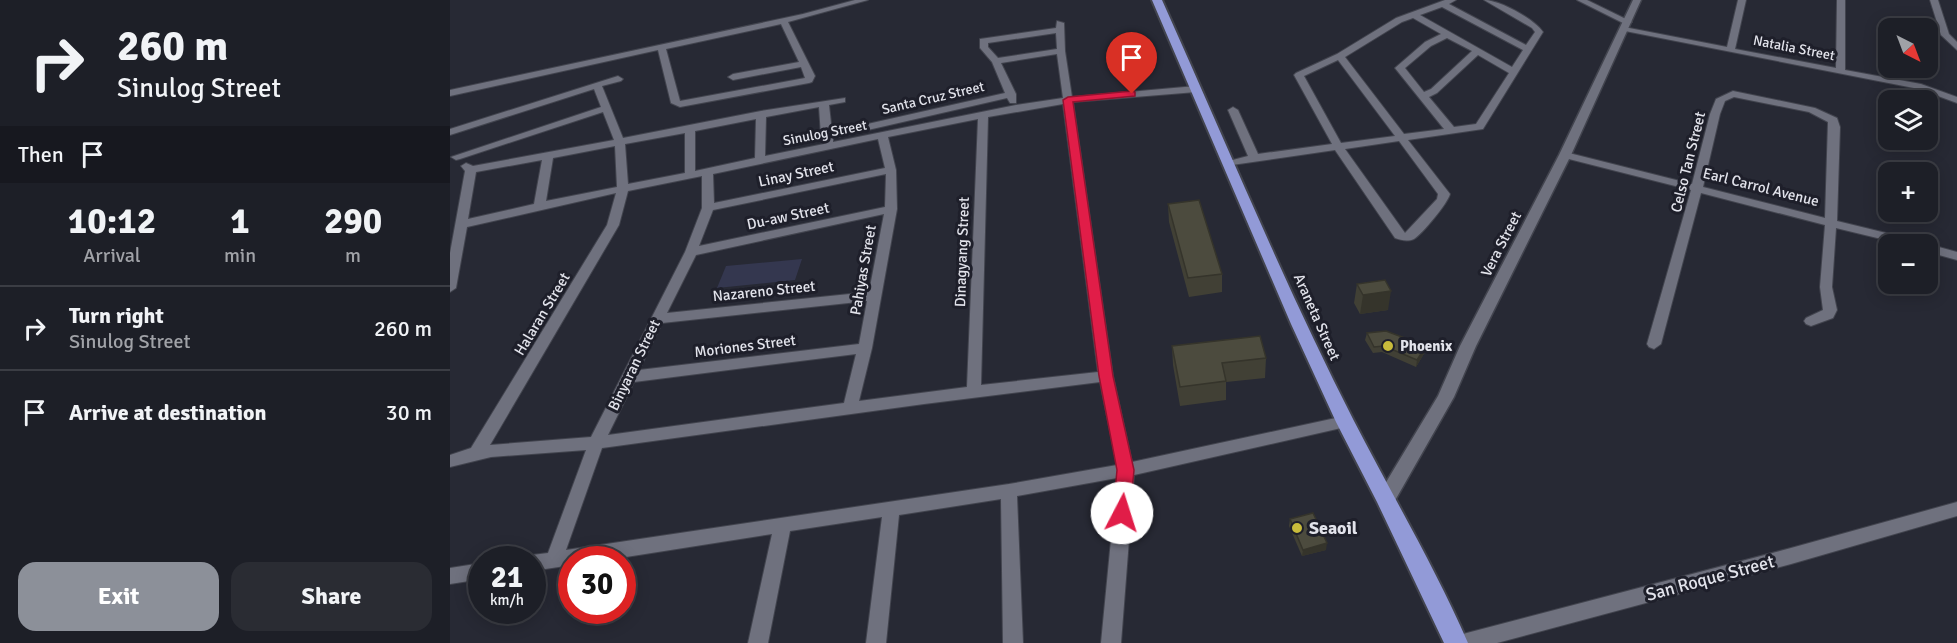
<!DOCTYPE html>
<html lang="en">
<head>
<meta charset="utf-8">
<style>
  :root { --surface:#1d1f27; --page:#2a2c33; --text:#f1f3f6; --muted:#a0a2a7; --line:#3b3d44; --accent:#8c9099 }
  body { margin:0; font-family:Signika,sans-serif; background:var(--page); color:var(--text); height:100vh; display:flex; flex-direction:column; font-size:22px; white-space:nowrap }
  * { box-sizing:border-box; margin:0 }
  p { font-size:20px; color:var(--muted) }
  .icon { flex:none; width:33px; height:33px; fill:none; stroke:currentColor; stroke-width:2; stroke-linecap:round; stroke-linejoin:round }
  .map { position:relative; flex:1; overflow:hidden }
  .panel { display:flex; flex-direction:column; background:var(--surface); width:450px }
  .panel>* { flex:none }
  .guide { background:#1d1f27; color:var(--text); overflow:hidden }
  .needle { width:39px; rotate:138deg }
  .buttons { position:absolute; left:1428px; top:18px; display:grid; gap:12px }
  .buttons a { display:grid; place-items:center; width:60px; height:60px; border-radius:12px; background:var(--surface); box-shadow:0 3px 15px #0003,0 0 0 2px var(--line); font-size:30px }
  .speed { position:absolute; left:18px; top:546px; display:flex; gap:12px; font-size:30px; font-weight:700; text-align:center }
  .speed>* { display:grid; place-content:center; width:78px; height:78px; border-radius:50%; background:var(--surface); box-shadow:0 3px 15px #0003,0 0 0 2px var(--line); line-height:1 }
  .speed small { font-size:15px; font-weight:400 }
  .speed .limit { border:9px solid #d22; background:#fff; color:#111 }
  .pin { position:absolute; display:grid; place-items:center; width:51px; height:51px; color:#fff; margin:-62px -26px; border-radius:50% 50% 50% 0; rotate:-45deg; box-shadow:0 0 6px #0007 }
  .pin .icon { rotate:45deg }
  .me { position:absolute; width:66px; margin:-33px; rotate:5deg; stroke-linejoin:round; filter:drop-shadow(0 0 4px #0008) }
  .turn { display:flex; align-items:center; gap:21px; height:126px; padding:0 18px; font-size:27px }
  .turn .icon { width:78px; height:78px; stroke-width:2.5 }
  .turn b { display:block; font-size:42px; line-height:51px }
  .then { display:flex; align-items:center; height:57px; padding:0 18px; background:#0003; gap:12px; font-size:22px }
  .eta { display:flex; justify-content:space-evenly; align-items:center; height:102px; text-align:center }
  .eta b { font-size:36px; font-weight:800; line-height:42px }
  .button { display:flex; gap:12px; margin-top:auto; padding:12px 18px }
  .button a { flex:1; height:69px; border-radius:18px; background:var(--accent); color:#fff; font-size:24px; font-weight:800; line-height:69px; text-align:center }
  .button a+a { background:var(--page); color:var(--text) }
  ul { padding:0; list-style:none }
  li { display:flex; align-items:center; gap:18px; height:84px; padding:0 18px; border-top:2px solid var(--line) }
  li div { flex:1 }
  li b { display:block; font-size:22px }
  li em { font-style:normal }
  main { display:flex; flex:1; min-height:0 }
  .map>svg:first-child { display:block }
  .green { fill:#34374f }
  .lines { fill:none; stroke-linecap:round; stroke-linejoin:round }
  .minor-casing { stroke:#42444e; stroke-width:2 }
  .tertiary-casing { stroke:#42444e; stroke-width:3 }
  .trunk-casing { stroke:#42444e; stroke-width:4 }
  .minor { fill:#6f717e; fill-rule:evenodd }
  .tertiary { fill:#6f717e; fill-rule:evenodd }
  .trunk { fill:#929ad7; fill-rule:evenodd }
  .wall { fill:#414035 }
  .shaded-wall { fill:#35342b }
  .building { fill:#4c4b3e; stroke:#35342b; stroke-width:1.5 }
  .route { fill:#e11d48; stroke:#92132f; stroke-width:1.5 }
  .poi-dot { fill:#c8bb3b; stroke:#1e1f2a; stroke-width:2 }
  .labels { text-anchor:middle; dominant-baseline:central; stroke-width:6; stroke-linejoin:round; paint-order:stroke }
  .far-street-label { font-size:14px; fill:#e2e3eb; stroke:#1e1f2a }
  .street-label { font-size:15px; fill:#e2e3eb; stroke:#1e1f2a }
  .poi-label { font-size:15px; font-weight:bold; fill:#e2e3eb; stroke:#1e1f2a; text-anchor:start }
  .near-poi-label { font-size:18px; font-weight:bold; fill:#e2e3eb; stroke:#1e1f2a; text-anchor:start }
  .near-street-label { font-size:18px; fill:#e2e3eb; stroke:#1e1f2a }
</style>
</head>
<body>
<main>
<section class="panel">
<div class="guide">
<div class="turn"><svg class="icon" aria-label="right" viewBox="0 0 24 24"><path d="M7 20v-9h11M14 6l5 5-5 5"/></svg><div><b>260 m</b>Sinulog Street</div></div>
<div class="then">Then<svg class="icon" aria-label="arrive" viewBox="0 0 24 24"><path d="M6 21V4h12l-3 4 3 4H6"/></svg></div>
</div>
<div class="eta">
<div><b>10:12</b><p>Arrival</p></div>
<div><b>1</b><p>min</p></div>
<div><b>290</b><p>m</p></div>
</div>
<ul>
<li><svg class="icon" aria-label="right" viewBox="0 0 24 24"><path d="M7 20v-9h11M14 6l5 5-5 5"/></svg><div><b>Turn right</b><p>Sinulog Street</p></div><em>260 m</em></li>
<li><svg class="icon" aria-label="arrive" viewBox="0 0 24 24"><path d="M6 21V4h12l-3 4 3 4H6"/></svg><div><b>Arrive at destination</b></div><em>30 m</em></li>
</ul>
<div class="button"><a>Exit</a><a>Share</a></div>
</section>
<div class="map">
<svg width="1507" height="643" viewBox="0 0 1507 643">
  <rect width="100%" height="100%" fill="#272934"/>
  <polygon class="green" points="352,259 345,280 267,288 276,266"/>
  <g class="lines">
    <defs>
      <g id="minor">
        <path d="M 405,0 L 418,0 L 338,22 L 365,76 L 362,82 L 359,83 L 230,107 L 221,103 L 208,50 L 0,96 L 0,90 L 353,14 ZM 331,24 L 349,62 L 283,74 L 278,77 L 283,80 L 351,67 L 355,78 L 230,101 L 216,49 Z"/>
        <path d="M 995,0 L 1006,0 L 999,4 L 1076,45 L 1085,32 L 1082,28 L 1034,0 C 1050,0 1084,19 1093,32 L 1033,129 L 958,140 L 1000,194 C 998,203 972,234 964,239 C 957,242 951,240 945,238 L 885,150 L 775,166 L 775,162 L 798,156 L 778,110 L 783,107 L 788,110 L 808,154 L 882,144 L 844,75 L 846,73 L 887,54 L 946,18 ZM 992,7 L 1073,50 L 1062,67 L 970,15 ZM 963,18 L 991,34 L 975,42 L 945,68 L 994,129 L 954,134 L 895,57 L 952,22 ZM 997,38 L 1022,51 L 981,89 L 974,92 L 955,68 L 981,46 ZM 1028,55 L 1059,73 L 1026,124 L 1004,127 L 979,97 L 987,93 ZM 888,60 L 945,136 L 891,143 L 854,76 ZM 949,141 L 988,194 L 987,199 L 955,233 L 895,149 Z"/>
        <polygon points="1127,0 1137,0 1182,22 1175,24"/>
        <polygon points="1288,0 1296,0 1285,49 1386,68 1387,0 1395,0 1395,70 1471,84 1507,97 1507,103 1469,89 1170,30 1174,27 1277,47"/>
        <polygon points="1480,0 1488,0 1499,34 1507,42 1507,50 1491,35"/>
        <path d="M 607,21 L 614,23 L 615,51 L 622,97 L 746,86 L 751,89 L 746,92 L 623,102 L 663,376 L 682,462 L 895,416 L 900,418 L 903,422 L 900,426 L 684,475 L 671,643 L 651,643 L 667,478 L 567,496 L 573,643 L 553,643 L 551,499 L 449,515 L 436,643 L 416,643 L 432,517 L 340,531 L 318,643 L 298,643 L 322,534 L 157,560 L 122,560 L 122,565 L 82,571 L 82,560 L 75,560 L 82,555 L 98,553 L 136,450 L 41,457 L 0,467 L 0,455 L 21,448 L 157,225 L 166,193 L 17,227 L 6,288 L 0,292 L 0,253 L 15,171 L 11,166 L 16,163 L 23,166 L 164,140 L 153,112 L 10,159 L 6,160 L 1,157 L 151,107 L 144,89 L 0,135 L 0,129 L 168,76 L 173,79 L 171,81 L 152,86 L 173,138 L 311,111 L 395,98 L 395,102 L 379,105 L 382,132 L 555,93 L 542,62 L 530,48 L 530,39 L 606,28 ZM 606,33 L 607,49 L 548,58 L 538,47 L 538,43 ZM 607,54 L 613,98 L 566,105 L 383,142 L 383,138 L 557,98 L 560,103 L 566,103 L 566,94 L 551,63 ZM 613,104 L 648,372 L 531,385 L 538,117 ZM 369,107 L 371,136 L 374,144 L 315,156 L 316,117 ZM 306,119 L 305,158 L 245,171 L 245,131 ZM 528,119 L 517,387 L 409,401 L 422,348 L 447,209 L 446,170 L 438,137 ZM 235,133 L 235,173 L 178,184 L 175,144 ZM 428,139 L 435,168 L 264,203 L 263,174 ZM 165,146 L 167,187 L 96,201 L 103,158 ZM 92,160 L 84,204 L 18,219 L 26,172 ZM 436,174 L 435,207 L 249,246 L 263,210 ZM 252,176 L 252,208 L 235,252 L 141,437 L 40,445 L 169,225 L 178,191 ZM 434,214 L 419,292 L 217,313 L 246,255 ZM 417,301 L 409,344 L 189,370 L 212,323 ZM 406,354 L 394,403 L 158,435 L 184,382 ZM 650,382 L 667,465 L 559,484 L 116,550 L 152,448 L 474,404 Z"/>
        <path d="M 1283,91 L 1365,108 L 1387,118 L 1390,127 L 1387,221 L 1469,241 L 1471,244 L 1452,244 L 1386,228 L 1382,287 L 1387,310 L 1383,318 L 1361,326 L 1356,324 L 1354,321 L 1356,318 L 1373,310 L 1370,287 L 1375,225 L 1251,193 L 1211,344 L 1204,349 L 1199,347 L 1197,344 L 1241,190 L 1111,157 L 1110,155 L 1115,152 L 1242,184 L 1260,114 L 1266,99 ZM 1284,97 L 1359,112 L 1378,122 L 1375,218 L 1253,187 L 1270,114 L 1275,101 Z"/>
        <polygon points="1477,244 1478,244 1507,252 1507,260 1478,252"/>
        <polygon points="1507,502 1507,516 1341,564 1047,643 1003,643 1006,636 1013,634 1341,548"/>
        <polygon points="32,563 32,579 0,584 0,568"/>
      </g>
      <polygon id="tertiary" points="1183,0 1191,0 1121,155 1026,346 1004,397 943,504 936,507 929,504 927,499 929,494 988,396 1010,346 1109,155"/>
      <path id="trunk" d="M 702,0 L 712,0 C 775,140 834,284 904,421 C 942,495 985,567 1018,643 L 994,643 L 927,502 L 886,422 L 841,324 Z"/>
    </defs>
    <use href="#minor" class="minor-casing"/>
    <use href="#tertiary" class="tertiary-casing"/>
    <use href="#trunk" class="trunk-casing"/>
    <use href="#minor" class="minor"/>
    <use href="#tertiary" class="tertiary"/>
    <use href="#trunk" class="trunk"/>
  </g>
  <g class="wall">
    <polygon points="718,204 772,274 772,292 739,297 719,222"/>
    <polygon points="907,284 938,310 910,314 904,303"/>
    <polygon points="917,333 976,346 975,352 966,367 932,352 923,353 915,340"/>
    <polygon points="722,346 816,358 815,378 776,382 776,400 730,406 723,365"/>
    <polygon points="840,519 876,550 852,556 839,526"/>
  </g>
  <g class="shaded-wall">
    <polygon points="941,291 938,310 910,314 913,295"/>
    <polygon points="976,346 975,352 966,367 967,360"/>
    <polygon points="877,543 876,550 852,556 853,550"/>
  </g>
  <g class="building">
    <polygon points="749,200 772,274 738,278 718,204"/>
    <polygon points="935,280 941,291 913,295 907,284"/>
    <polygon points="936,331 976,346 967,360 934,346 924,347 917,333"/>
    <polygon points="810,336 816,358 772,363 776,381 730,387 722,346"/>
    <polygon points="863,513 877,543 853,550 840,519"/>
  </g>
  <polygon class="route" points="682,91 685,92 685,96 623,102 663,376 684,470 680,513 678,519 672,521 666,519 663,513 667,470 649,376 613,100 618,97"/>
  <g class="poi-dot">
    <circle cx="938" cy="346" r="6"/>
    <circle cx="847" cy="528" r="6"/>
  </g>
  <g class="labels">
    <g class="far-street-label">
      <text transform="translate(1344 48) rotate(11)">Natalia Street</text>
      <text transform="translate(483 98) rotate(-13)">Santa Cruz Street</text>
      <text transform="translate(375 133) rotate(-11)">Sinulog Street</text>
    </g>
    <g class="street-label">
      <text transform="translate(1238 162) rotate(-76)">Celso Tan Street</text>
      <text transform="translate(346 174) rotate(-12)">Linay Street</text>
      <text transform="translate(1311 187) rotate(14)">Earl Carrol Avenue</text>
      <text transform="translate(338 216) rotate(-12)">Du-aw Street</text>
      <text transform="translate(1051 244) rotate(-63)">Vera Street</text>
      <text transform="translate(512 252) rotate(-88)">Dinagyang Street</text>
      <text transform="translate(413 270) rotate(-80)">Pahiyas Street</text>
      <text transform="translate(314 291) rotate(-6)">Nazareno Street</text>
      <text transform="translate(92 314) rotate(-59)">Halaran Street</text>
      <text transform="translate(867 317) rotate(66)">Araneta Street</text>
      <text transform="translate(295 346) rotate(-7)">Moriones Street</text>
      <text transform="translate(184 365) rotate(-64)">Binyaran Street</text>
    </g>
    <g class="poi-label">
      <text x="950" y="346">Phoenix</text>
    </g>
    <g class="near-poi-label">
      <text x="859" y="528">Seaoil</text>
    </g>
    <g class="near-street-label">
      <text transform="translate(1260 578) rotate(-15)">San Roque Street</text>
    </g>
  </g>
</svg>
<div class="buttons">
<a><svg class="needle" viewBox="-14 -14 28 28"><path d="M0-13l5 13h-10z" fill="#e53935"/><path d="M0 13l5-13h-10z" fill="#a0a2a7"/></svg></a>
<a><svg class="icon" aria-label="layers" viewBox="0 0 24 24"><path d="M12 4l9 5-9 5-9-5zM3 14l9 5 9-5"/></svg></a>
<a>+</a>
<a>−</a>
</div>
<div class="speed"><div>21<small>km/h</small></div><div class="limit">30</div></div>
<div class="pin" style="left:682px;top:94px;background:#d93025"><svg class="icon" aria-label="arrive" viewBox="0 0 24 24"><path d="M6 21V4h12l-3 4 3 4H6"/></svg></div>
<svg class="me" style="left:672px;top:513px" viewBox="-20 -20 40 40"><circle r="19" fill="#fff"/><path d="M0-13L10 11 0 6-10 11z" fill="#e11d48"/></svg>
</div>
</main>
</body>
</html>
